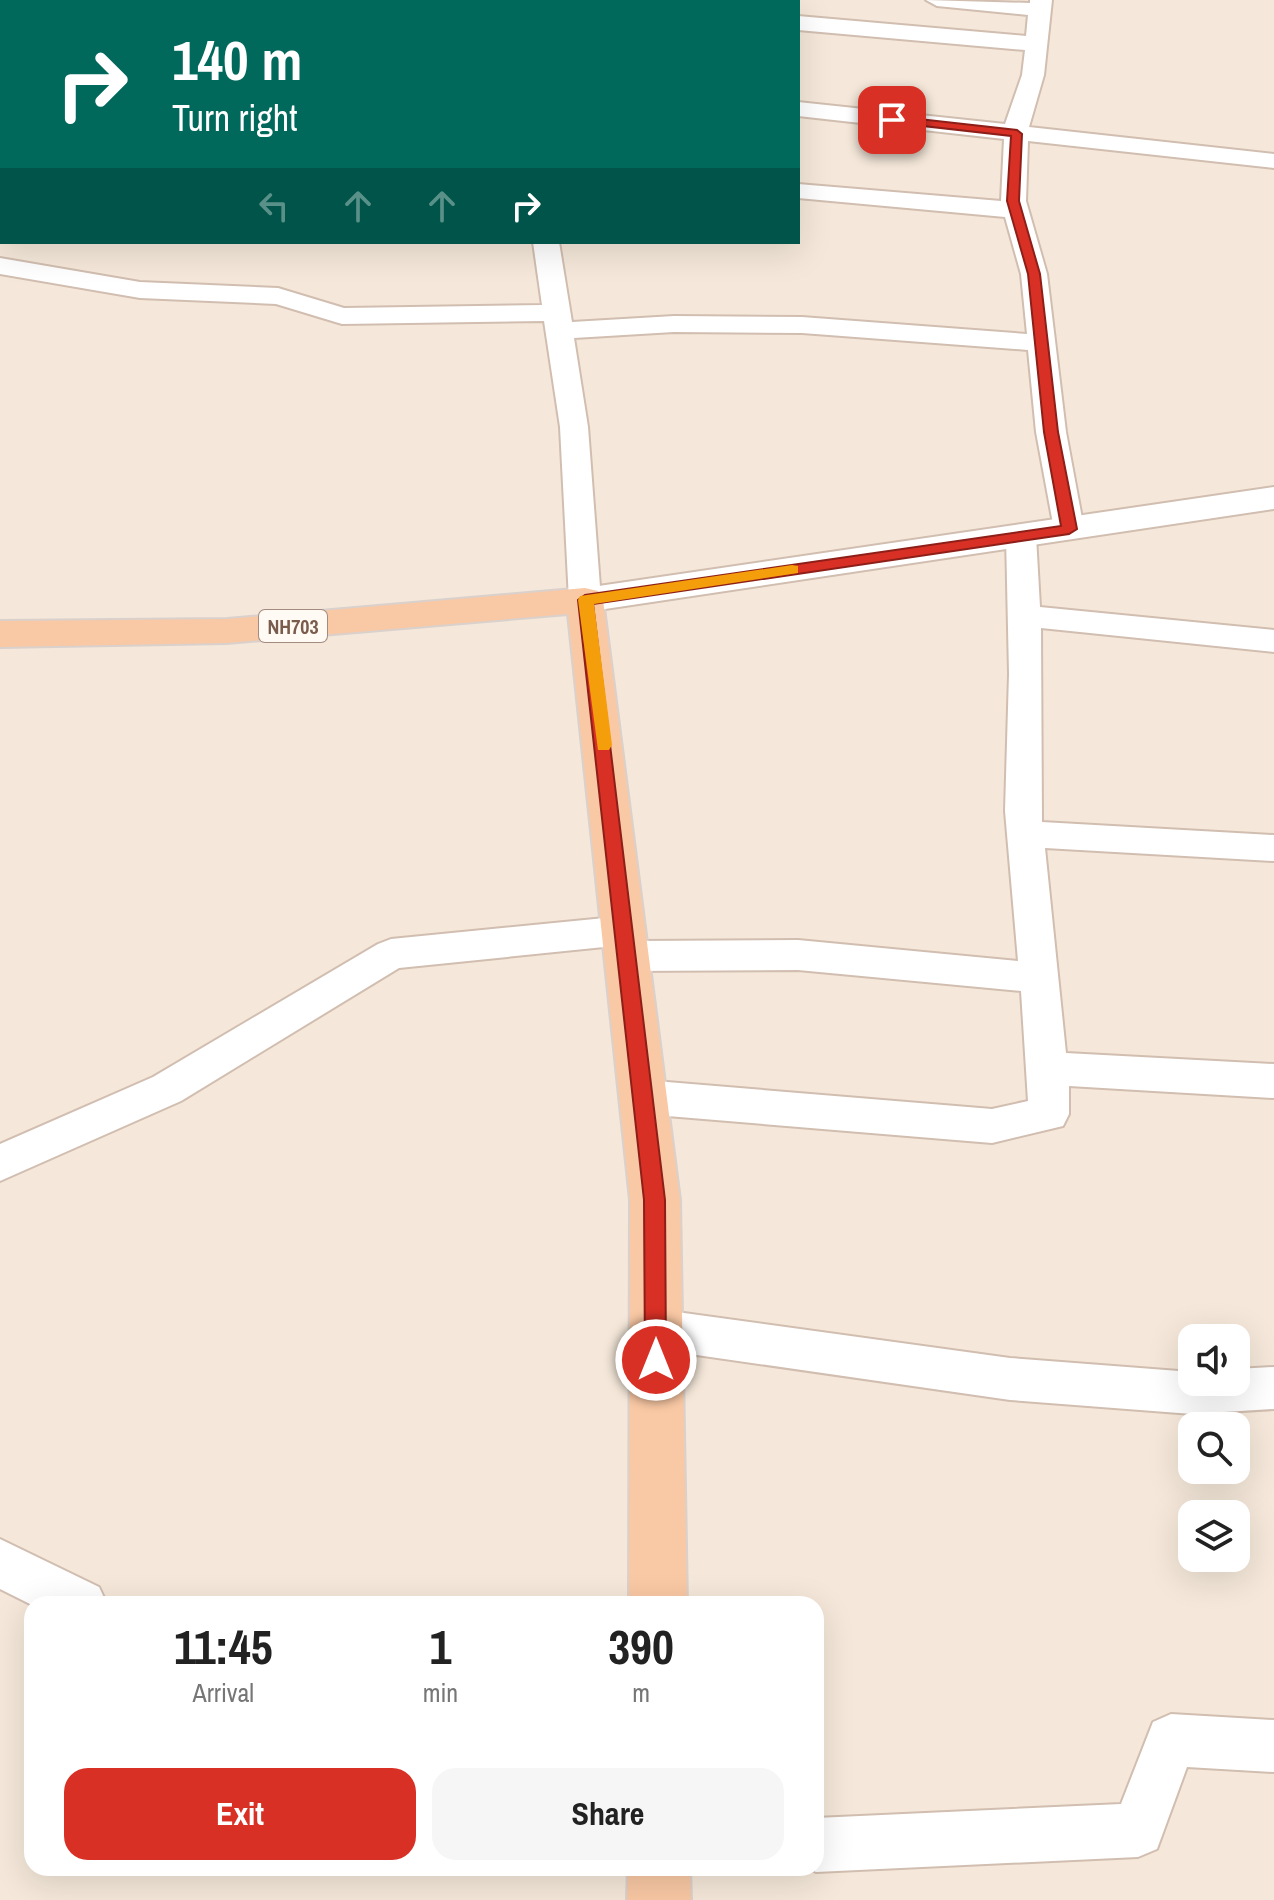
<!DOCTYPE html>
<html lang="en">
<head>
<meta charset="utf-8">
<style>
  :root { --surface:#fff; --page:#f6f6f6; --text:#222; --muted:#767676; --accent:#d93025 }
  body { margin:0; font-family:"Archivo Narrow",sans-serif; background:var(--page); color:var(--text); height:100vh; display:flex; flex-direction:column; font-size:30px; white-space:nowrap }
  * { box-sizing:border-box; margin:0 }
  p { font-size:26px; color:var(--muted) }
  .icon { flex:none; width:44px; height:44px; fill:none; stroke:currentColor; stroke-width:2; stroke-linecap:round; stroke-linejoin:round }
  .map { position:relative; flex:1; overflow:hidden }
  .side { position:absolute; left:24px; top:1596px; width:800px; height:280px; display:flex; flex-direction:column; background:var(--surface); border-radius:24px; box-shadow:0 8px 32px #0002 }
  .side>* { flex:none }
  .banner { position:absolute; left:0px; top:0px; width:800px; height:244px; box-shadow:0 8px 32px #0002; background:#00695c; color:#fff; overflow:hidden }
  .fabs { position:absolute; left:1178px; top:1324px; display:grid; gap:16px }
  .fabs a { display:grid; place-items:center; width:72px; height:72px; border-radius:16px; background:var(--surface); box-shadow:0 8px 32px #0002; font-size:40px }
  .pin { position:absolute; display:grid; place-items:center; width:68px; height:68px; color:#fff; margin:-34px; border-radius:16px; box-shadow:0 4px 12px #0006 }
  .me { position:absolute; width:88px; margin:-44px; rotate:0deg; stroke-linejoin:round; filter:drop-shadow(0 0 6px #0008) }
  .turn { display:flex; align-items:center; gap:28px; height:168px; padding:0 40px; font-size:36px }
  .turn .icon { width:104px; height:104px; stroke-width:2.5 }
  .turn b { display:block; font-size:56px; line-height:68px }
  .lanes { display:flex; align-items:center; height:76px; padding:0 40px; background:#0003; justify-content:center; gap:40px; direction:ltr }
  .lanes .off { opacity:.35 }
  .eta { display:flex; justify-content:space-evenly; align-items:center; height:136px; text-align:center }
  .eta b { font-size:48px; font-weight:700; line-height:56px }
  .button { display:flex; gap:16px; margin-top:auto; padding:16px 40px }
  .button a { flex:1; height:92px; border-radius:24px; background:var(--accent); color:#fff; font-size:32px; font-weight:700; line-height:92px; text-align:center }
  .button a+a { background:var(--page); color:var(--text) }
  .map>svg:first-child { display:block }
  .residential { fill:#f5e8da; fill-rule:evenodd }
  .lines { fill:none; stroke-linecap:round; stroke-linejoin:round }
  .minor-casing { stroke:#d1beb0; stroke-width:4 }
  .tertiary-casing { stroke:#d1beb0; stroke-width:4 }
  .trunk-casing { stroke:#dad1cd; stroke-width:4 }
  .minor { fill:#fff; fill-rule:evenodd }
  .tertiary { fill:#fff; fill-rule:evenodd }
  .trunk { fill:#f9c8a4; fill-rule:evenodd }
  .route { fill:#d93025; stroke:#8d1f18; stroke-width:2 }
  .slow { fill:#f59e0b }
  .labels { text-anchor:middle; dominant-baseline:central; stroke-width:7; stroke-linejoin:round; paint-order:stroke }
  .shield { fill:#fffaf3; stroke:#a28b7f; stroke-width:2 }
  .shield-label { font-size:20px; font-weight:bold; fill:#7a5c4d }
</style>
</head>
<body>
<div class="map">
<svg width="1274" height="1900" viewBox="0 0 1274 1900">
  <rect width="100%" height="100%" fill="#fdf6ec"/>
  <path class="residential" d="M 0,0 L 1274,0 L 1274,1900 L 0,1900 ZM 2,2 L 798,2 L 798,242 L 2,242 ZM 1192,1338 L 1236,1338 L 1236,1382 L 1192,1382 ZM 1192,1426 L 1236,1426 L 1236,1470 L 1192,1470 ZM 1192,1514 L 1236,1514 L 1236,1558 L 1192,1558 ZM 32,1604 L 816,1604 L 816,1868 L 32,1868 Z"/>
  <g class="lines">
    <defs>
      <g id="minor">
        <polygon points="185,0 207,0 184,2"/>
        <polygon points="280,0 302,0 279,2"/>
        <polygon points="565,0 587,0 564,2"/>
        <polygon points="926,0 1030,3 1030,0 1052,0 1044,75 1029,127 1274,154 1274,168 1028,141 1026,201 1047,274 1066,432 1084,529 1080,536 1069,539 1058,536 1054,529 1036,432 1028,350 802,333 674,332 574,338 588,427 601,600 596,607 585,610 574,607 569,600 560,427 544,321 342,324 276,304 140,298 0,274 0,258 140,282 278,288 344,308 542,305 533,242 559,242 572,322 674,316 802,317 1027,334 1021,274 1005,217 798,198 798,184 1001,201 1004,139 798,116 798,102 1005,124 1022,75 1025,50 798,30 798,16 1026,36 1028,15 937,6"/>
        <rect x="0" y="8" width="2" height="14"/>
        <rect x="0" y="176" width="2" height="14"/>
        <polygon points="1021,526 1032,529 1036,536 1040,607 1274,630 1274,652 1041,628 1042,822 1274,835 1274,861 1045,848 1066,1053 1274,1064 1274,1098 1069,1086 1069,1114 1063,1126 992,1143 643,1114 629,1109 623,1097 629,1085 643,1080 992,1109 1028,1101 1021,991 798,970 628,971 615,966 609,956 614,946 399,968 181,1101 0,1181 0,1144 153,1077 378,944 391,939 625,916 638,920 644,930 636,941 798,940 1018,961 1005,811 1009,674 1006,536 1010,529"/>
        <polygon points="655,1309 1010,1358 1192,1372 1192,1382 1236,1382 1236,1369 1274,1367 1274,1409 1192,1414 1010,1400 655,1349 639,1343 633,1329 639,1315"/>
        <polygon points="0,1539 99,1587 107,1604 32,1605 0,1589"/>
        <polygon points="1171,1714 1274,1720 1274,1772 1187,1767 1157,1849 1138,1857 816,1872 807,1868 816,1868 816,1818 1121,1804 1153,1722"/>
      </g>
      <polygon id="tertiary" points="1274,487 1274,509 585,612 572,609 567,600 572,591 585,588"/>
      <g id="trunk">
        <polygon points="585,588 598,591 603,600 680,1200 687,1604 629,1604 630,1200 568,614 227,643 0,647 0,621 227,619"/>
        <polygon points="628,1868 690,1868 691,1900 627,1900"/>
      </g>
    </defs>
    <use href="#minor" class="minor-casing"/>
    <use href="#tertiary" class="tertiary-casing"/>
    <use href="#trunk" class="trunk-casing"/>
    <use href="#minor" class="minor"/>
    <use href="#tertiary" class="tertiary"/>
    <use href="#trunk" class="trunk"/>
  </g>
  <polygon class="route" points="892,116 1017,130 1022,134 1019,201 1040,274 1058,432 1077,529 1069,534 593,604 665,1200 666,1360 663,1367 656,1370 648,1367 645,1360 644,1200 578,600 585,595 1061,526 1044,432 1028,274 1007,201 1011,136 888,122 888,117"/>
  <polygon class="slow" points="792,565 798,566 798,573 594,604 612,745 609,750 598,750 578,600 580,596"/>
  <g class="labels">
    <rect class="shield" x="259" y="610" width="68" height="32" rx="6"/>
    <g class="shield-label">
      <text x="293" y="626">NH703</text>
    </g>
  </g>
</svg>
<div class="fabs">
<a><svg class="icon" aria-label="sound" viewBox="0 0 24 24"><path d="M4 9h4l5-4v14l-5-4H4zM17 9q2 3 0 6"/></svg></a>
<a><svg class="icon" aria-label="search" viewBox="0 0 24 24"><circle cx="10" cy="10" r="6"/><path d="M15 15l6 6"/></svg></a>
<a><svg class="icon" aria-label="layers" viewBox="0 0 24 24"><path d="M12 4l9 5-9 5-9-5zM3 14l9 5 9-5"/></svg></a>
</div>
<div class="pin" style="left:892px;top:120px;background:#d93025"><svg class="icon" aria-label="arrive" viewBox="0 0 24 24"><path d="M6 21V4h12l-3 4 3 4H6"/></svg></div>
<svg class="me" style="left:656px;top:1360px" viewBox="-20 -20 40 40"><circle r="17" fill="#d93025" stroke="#fff" stroke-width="3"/><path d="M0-11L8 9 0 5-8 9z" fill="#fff"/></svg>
<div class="banner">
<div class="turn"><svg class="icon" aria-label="right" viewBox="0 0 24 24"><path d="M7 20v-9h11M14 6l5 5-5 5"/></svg><div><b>140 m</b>Turn right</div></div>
<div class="lanes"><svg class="icon off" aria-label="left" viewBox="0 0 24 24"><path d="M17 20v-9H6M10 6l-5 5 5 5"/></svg><svg class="icon off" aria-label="ahead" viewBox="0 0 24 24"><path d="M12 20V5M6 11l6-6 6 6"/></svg><svg class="icon off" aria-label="ahead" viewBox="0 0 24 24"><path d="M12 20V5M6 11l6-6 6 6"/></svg><svg class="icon" aria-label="right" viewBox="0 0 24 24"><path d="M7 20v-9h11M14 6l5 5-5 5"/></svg></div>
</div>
<section class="side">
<div class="eta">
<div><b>11:45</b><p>Arrival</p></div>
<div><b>1</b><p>min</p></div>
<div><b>390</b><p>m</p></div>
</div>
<div class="button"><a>Exit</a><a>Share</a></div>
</section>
</div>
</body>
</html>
